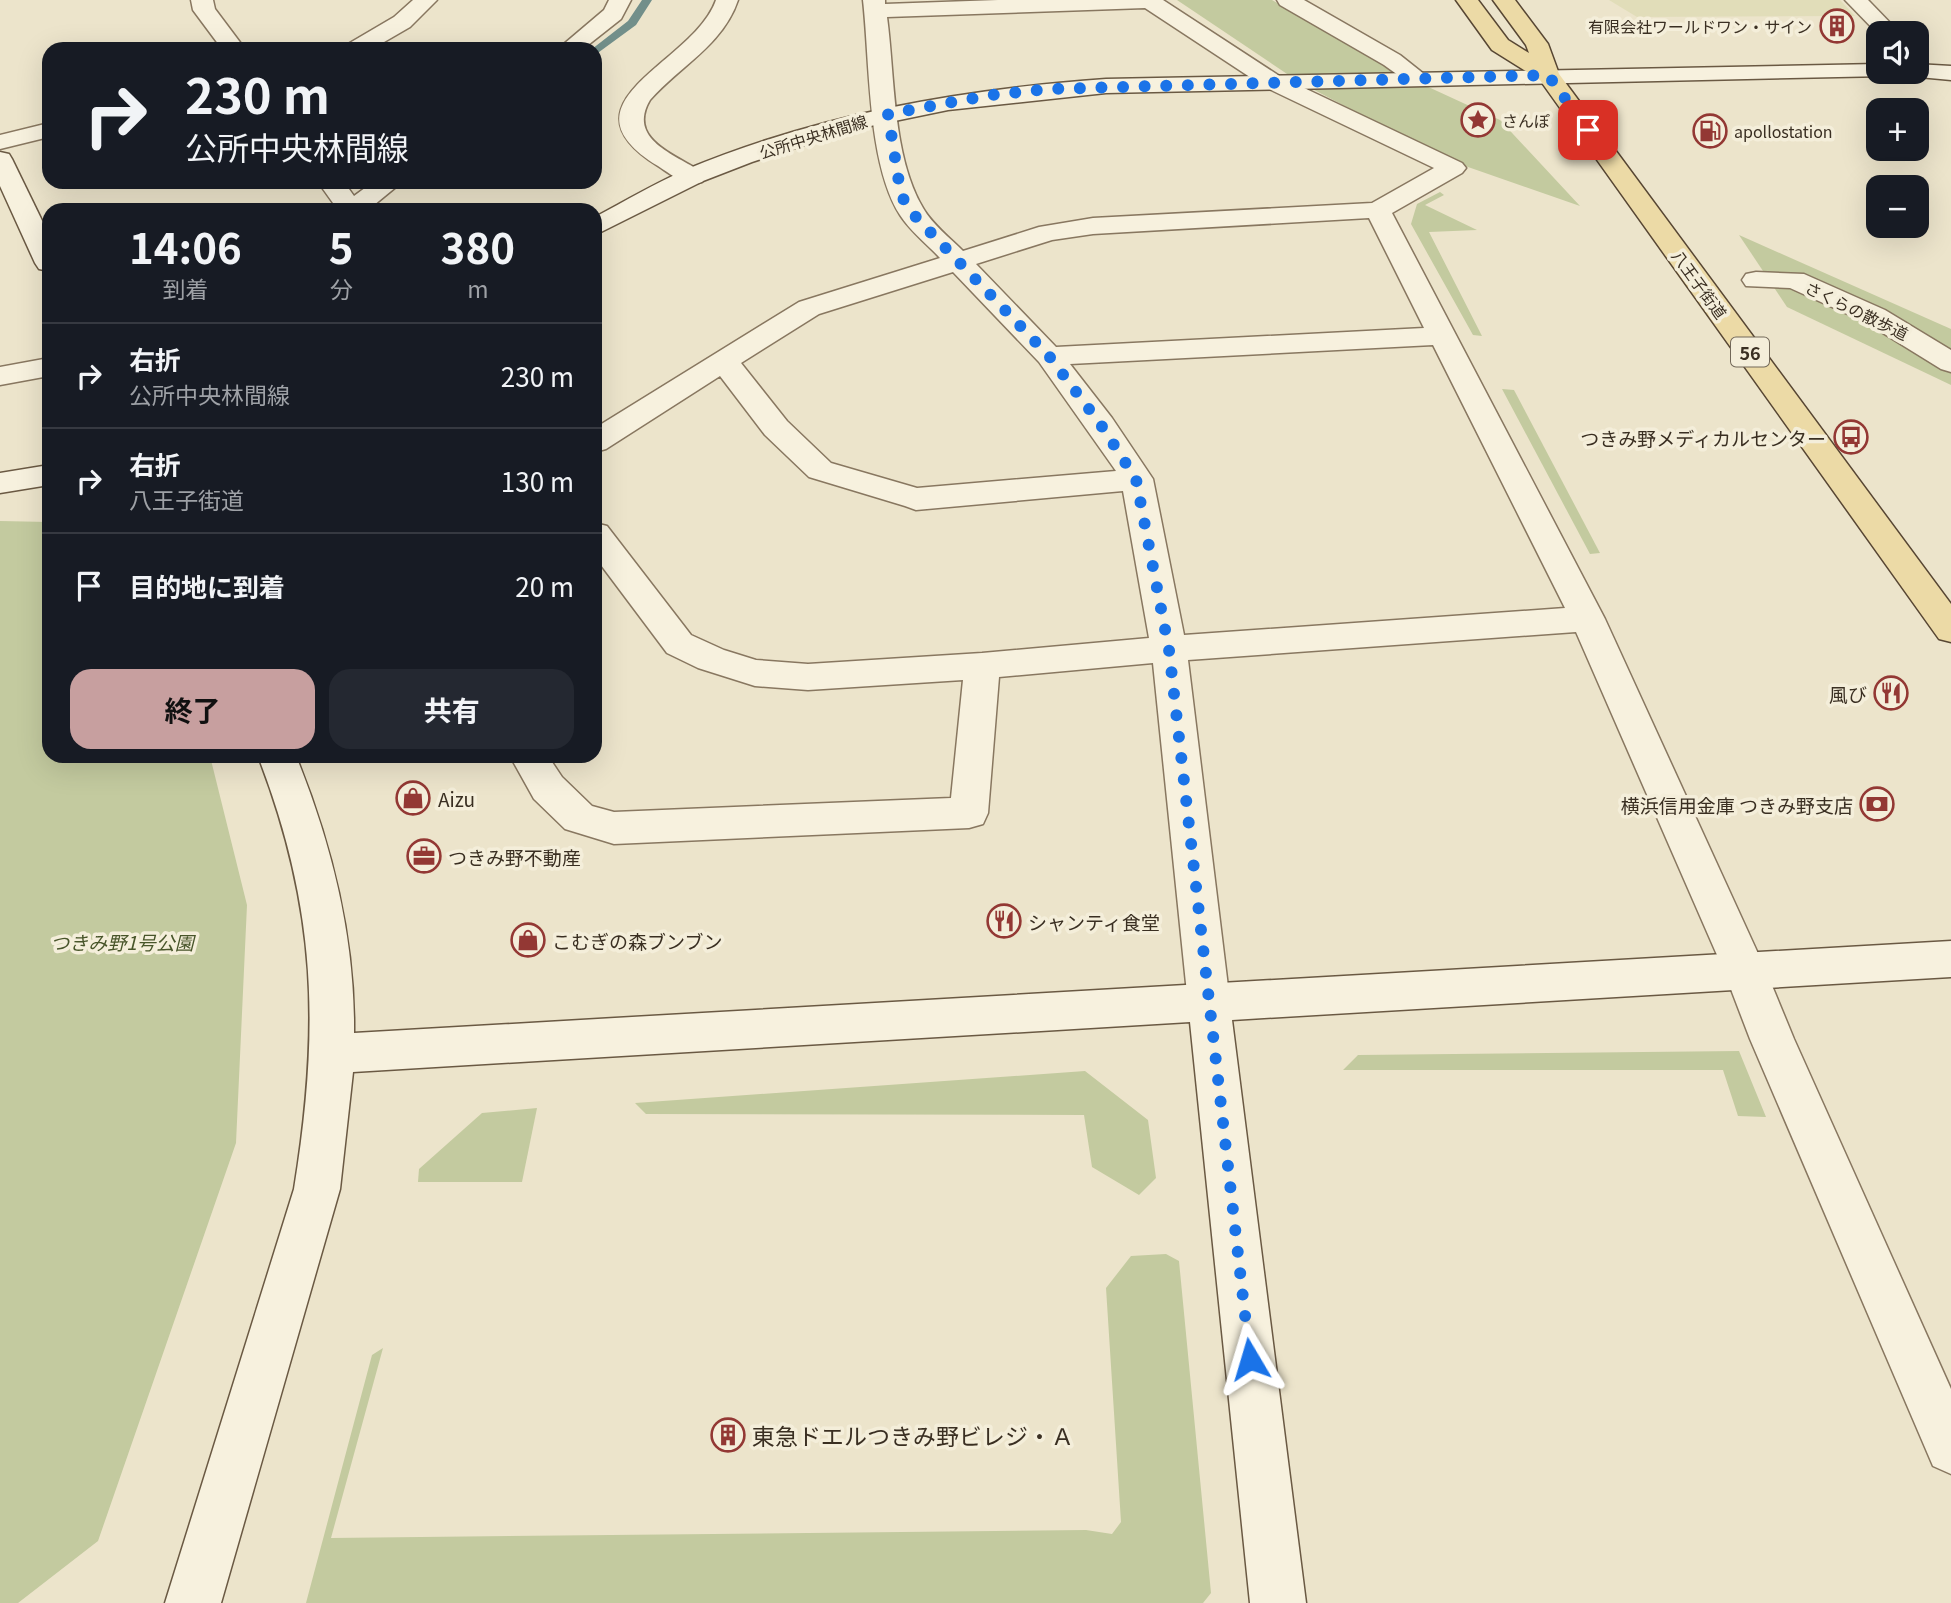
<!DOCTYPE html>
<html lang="ja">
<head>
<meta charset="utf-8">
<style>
  :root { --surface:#171b24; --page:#242831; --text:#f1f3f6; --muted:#9ea1a6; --line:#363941; --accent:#c79f9f }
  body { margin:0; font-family:Georgia,"Noto Sans JP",serif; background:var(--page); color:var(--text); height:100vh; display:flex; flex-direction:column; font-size:26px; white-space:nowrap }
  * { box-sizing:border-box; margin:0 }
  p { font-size:23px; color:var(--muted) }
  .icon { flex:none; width:38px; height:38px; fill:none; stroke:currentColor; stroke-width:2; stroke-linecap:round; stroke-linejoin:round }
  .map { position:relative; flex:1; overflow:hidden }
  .details { position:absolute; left:42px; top:203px; width:560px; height:560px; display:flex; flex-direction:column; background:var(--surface); border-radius:21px; box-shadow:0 7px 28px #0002 }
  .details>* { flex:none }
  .banner { position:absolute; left:42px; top:42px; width:560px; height:147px; border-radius:21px; box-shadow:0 7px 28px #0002; background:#171b24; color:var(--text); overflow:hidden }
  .tools { position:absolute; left:1866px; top:21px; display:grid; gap:14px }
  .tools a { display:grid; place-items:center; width:63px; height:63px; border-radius:14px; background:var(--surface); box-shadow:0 7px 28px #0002; font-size:35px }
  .pin { position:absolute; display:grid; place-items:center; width:60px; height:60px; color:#fff; margin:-30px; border-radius:14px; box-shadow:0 4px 10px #0006 }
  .me { position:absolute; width:77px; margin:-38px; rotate:353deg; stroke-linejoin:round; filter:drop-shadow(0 0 5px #0008) }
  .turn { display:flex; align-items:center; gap:24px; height:147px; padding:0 28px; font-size:32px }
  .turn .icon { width:91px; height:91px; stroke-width:2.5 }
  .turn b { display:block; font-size:49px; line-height:60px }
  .eta { display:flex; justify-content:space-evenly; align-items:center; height:119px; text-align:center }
  .eta b { font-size:42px; font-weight:700; line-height:49px }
  .action { display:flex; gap:14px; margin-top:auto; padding:14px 28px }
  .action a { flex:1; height:80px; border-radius:21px; background:var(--accent); color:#111; font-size:28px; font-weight:700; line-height:80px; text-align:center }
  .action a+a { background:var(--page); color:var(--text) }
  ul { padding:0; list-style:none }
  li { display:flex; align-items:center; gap:21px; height:105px; padding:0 28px; border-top:2px solid var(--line) }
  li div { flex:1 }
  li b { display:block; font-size:26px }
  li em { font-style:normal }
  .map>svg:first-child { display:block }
  .farmland { fill:#e1ddb9 }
  .green { fill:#c3ca9f }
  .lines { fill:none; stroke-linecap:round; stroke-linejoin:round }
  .stream { fill:#728f8a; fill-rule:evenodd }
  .street-casing { stroke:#887760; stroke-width:3 }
  .secondary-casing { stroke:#6a5943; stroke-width:3 }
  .primary-casing { stroke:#574633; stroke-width:3 }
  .street { fill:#f7f1de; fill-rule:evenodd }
  .secondary { fill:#f7f1de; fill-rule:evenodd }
  .primary { fill:#ecdaa6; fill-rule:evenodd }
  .route { stroke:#1a73e8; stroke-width:12; stroke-dasharray:0 21.6 }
  .labels { text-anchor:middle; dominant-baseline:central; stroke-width:7; stroke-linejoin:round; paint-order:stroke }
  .far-poi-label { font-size:16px; fill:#3a2f22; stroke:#f4eeda; text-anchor:start }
  .far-street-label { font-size:16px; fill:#3a2f22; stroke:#f4eeda }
  .shield { fill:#f4eeda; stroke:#726859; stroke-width:2 }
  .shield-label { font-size:18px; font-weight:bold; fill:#3a2f22 }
  .poi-label { font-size:19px; fill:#3a2f22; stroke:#f4eeda; text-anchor:start }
  .park-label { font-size:19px; font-style:italic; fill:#48552a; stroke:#f4eeda }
  .near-poi-label { font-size:23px; fill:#3a2f22; stroke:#f4eeda; text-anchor:start }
</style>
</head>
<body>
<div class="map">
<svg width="1951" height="1603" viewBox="0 0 1951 1603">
  <rect width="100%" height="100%" fill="#ece4cb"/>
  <polygon class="farmland" points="1609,0 1840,0 1855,16 1637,17"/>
  <g class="green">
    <polygon points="1177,0 1272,0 1411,79 1500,120 1580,206 1448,160 1299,82"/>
    <polygon points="1440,192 1444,195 1425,205 1477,230 1429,232 1482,336 1473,335 1411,224 1417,204"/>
    <polygon points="1739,235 1951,329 1951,385 1787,307"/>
    <polygon points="1502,389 1514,390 1600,553 1590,554"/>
    <polygon points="0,521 49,522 49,756 210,756 247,905 236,1143 98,1541 18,1603 0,1603"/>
    <polygon points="1739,1051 1766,1117 1738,1116 1723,1070 1343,1070 1358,1055"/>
    <polygon points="1085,1071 1148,1120 1156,1178 1139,1195 1092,1167 1084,1115 646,1114 635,1103"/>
    <polygon points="537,1108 522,1182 418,1182 419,1169 482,1113"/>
    <polygon points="1166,1254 1179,1261 1211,1593 1203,1603 306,1603 372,1355 383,1348 331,1538 1086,1530 1112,1534 1121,1522 1106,1288 1131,1256"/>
  </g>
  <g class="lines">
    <polygon class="stream" points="642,0 652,0 636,25 595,55 595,49 592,49 628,21"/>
    <defs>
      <g id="street">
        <polygon points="191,0 213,0 215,9 245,49 222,49 193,10"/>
        <polygon points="413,0 437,0 410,27 372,49 345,49 348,44 394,17"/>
        <polygon points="609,0 631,0 621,19 583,49 558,49 604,10"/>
        <path d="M 716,0 L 738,0 C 723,45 680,66 650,100 C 627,139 674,154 702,172 L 706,177 L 702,182 C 685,187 672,175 658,166 C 553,101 694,64 716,0 Z"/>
        <path d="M 863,0 L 885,0 L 885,4 L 998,0 L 1163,0 L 1281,77 L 1462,163 L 1466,168 L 1462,173 L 1392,213 L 1605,619 L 1766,971 L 1794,1039 L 1951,1389 L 1951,1474 L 1933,1466 L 1750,1039 L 1724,971 L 1576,632 L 1188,660 L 1230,1003 L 1224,1016 L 1209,1022 L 1194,1016 L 1188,1003 L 1153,663 L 999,677 L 988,813 L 983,824 L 969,828 L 614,844 L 565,829 L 534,799 L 510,756 L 548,756 L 562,777 L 592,806 L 614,812 L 951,798 L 963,680 L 808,690 L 755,686 L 698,668 L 667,653 L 595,557 L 595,523 L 607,526 L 691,635 L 724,650 L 756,660 L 808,664 L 982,653 L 1149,638 L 1123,491 L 916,510 L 905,506 L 809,477 L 765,435 L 720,376 L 606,449 L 595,452 L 595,428 L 799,302 L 940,258 C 927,244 910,231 900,215 C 867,163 870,61 863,0 ZM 1145,8 L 1265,87 L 1434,168 L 1372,203 L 1093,218 L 1039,227 L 963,251 C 950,238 932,224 923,208 C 892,156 895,76 887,17 ZM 1369,218 L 1424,328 L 1056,347 L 976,264 L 1052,240 L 1093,234 ZM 953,272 L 1039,362 L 1116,471 L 917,488 L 831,463 L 787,421 L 741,363 L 819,314 ZM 1433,345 L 1565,608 L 1184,635 L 1153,479 L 1112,418 L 1070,364 Z"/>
        <polygon points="1277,0 1304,0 1400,55 1429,78 1425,83 1409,83 1384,65 1280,5"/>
        <polygon points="1845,0 1868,0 1900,33 1878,34"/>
        <polygon points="49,123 49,137 0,149 0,135"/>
        <polygon points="318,182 344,182 354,196 373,182 402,182 368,210 338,210"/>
        <polygon points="1756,272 1804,274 1885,310 1951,350 1951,372 1941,369 1865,322 1790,288 1746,286 1742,280 1746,274"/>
        <polygon points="49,358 49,376 0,385 0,367"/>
      </g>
      <g id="secondary">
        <path d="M 1878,64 L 1878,72 L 1889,72 L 1886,76 L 1106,93 L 948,110 L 851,130 L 752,162 L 703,181 L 595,235 L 595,217 C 625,201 654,184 685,170 C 819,114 962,89 1106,79 Z"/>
        <polygon points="1916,64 1951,66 1951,80 1908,76 1905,72 1916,72"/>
        <polygon points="0,152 9,154 12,159 49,235 49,271 39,269 35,263 0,186"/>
        <polygon points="49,465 49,485 0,493 0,473"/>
        <path d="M 258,756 L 296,756 C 332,845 355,937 354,1033 L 1951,941 L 1951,977 L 1232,1020 L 1306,1603 L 1250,1603 L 1190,1022 L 353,1072 L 340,1189 L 221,1603 L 165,1603 L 294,1189 C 320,1029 317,908 258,756 Z"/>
      </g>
      <polygon id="primary" points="1456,0 1478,0 1508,40 1529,53 1526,45 1493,0 1515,0 1548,44 1559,74 1951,604 1951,642 1939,639 1540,80 1492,50"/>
    </defs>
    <use href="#street" class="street-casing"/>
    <use href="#secondary" class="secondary-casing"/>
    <use href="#primary" class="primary-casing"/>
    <use href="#street" class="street"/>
    <use href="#secondary" class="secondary"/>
    <use href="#primary" class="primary"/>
  </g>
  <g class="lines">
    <polyline class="route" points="1250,1359 1169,650 1136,479 1101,425 1049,356 912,213 901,195 888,114 991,95 1050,89 1548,75 1588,130"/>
  </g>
  <defs>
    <symbol id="building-ring" viewBox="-11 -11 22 22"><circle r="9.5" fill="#f4eeda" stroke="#933834" stroke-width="1.5"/><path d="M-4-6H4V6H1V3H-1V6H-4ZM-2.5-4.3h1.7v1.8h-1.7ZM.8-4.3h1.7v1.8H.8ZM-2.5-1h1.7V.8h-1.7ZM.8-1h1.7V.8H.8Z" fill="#933834"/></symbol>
    <symbol id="sight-ring" viewBox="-11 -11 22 22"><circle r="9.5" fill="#f4eeda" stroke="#933834" stroke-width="1.5"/><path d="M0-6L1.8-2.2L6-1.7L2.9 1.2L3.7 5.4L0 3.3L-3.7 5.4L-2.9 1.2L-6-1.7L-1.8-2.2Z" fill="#933834"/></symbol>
    <symbol id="fuel-ring" viewBox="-11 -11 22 22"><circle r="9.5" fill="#f4eeda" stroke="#933834" stroke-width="1.5"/><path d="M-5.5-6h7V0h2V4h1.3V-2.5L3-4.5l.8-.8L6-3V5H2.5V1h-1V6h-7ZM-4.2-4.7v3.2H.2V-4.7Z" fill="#933834"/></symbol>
    <symbol id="bus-ring" viewBox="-11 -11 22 22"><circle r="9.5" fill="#f4eeda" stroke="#933834" stroke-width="1.5"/><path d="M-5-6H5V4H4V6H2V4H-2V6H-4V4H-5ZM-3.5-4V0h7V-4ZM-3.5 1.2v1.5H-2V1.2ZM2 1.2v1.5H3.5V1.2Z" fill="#933834"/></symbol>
    <symbol id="restaurant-ring" viewBox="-11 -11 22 22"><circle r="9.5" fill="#f4eeda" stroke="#933834" stroke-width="1.5"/><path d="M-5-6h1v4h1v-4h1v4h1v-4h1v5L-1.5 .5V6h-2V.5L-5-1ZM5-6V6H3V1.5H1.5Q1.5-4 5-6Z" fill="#933834"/></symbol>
    <symbol id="shop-ring" viewBox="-11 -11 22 22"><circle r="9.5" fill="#f4eeda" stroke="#933834" stroke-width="1.5"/><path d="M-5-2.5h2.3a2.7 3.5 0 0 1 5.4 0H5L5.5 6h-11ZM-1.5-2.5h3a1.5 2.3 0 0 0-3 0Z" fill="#933834"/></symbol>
    <symbol id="bank-ring" viewBox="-11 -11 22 22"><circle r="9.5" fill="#f4eeda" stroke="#933834" stroke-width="1.5"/><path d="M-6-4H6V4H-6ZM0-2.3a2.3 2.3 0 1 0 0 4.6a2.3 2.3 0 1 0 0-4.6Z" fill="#933834"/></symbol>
    <symbol id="office-ring" viewBox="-11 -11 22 22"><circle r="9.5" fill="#f4eeda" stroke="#933834" stroke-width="1.5"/><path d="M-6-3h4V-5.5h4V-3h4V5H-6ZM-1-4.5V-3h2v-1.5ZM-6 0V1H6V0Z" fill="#933834"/></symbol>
  </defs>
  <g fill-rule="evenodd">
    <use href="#building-ring" x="1818" y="7" width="38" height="38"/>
    <use href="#sight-ring" x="1459" y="101" width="38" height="38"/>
    <use href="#fuel-ring" x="1691" y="112" width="38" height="38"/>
    <use href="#bus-ring" x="1832" y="418" width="38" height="38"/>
    <use href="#restaurant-ring" x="1872" y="674" width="38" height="38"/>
    <use href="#shop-ring" x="394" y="779" width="38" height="38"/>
    <use href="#bank-ring" x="1858" y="785" width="38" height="38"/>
    <use href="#office-ring" x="405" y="837" width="38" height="38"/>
    <use href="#restaurant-ring" x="985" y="902" width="38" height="38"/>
    <use href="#shop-ring" x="509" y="921" width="38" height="38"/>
    <use href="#building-ring" x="709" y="1416" width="38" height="38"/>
  </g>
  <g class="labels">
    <g class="far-poi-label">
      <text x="1812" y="26" text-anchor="end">有限会社ワールドワン・サイン</text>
      <text x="1502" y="120">さんぽ</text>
      <text x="1734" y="131">apollostation</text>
    </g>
    <g class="far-street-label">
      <text transform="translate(813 136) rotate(-17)">公所中央林間線</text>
      <text transform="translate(1700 284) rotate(54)">八王子街道</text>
      <text transform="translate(1857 310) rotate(26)">さくらの散歩道</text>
    </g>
    <rect class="shield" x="1731" y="337.5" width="38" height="29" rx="5"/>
    <g class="shield-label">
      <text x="1750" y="352">56</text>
    </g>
    <g class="poi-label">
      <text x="1826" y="437" text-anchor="end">つきみ野メディカルセンター</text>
      <text x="1867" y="693" text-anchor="end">風び</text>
      <text x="438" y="798">Aizu</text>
      <text x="1853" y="804" text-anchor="end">横浜信用金庫 つきみ野支店</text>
      <text x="448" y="856">つきみ野不動産</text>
      <text x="1028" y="921">シャンティ食堂</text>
      <text x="552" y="940">こむぎの森ブンブン</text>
    </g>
    <g class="park-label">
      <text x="122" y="941">つきみ野1号公園</text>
    </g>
    <g class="near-poi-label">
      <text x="752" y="1435">東急ドエルつきみ野ビレジ・Ａ</text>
    </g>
  </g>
</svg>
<div class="tools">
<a><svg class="icon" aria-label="sound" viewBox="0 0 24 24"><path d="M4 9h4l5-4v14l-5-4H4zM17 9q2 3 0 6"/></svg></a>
<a>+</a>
<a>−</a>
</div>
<div class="pin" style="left:1588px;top:130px;background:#d93025"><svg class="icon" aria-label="arrive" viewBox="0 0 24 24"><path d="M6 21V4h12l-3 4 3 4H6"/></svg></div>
<svg class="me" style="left:1250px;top:1359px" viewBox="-20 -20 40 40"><path d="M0-17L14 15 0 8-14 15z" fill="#1a73e8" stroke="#fff" stroke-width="4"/></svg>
<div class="banner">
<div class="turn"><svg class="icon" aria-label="right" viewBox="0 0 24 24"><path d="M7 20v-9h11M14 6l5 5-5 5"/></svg><div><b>230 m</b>公所中央林間線</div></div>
</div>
<section class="details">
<div class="eta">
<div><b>14:06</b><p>到着</p></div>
<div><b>5</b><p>分</p></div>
<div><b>380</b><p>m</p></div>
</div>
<ul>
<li><svg class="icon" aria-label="right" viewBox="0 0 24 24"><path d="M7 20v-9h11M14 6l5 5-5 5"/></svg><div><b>右折</b><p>公所中央林間線</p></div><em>230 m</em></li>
<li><svg class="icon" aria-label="right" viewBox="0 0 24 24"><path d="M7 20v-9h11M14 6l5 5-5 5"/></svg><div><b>右折</b><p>八王子街道</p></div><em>130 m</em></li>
<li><svg class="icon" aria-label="arrive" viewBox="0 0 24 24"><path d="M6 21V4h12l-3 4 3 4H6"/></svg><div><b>目的地に到着</b></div><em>20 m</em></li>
</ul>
<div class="action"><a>終了</a><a>共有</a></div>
</section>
</div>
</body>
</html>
